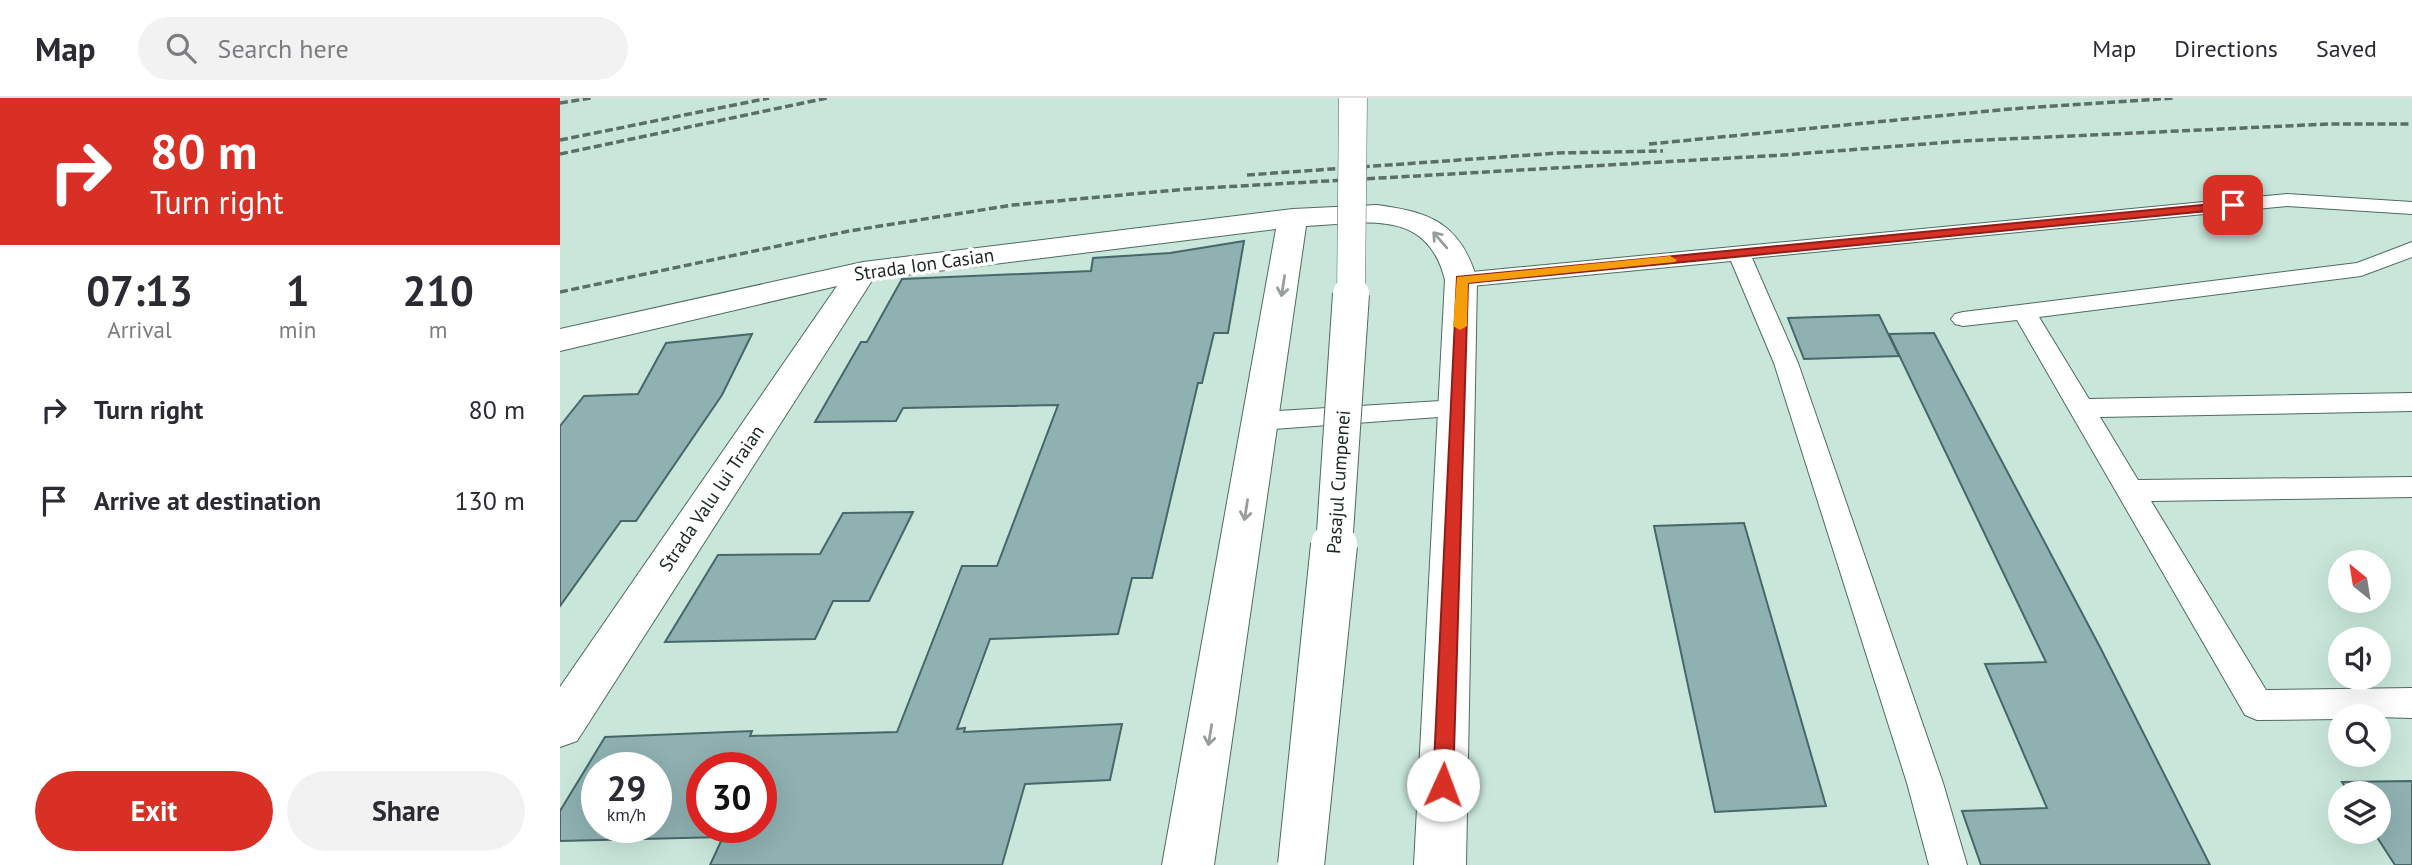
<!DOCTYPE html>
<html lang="en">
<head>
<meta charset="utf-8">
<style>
  :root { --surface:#fff; --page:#f2f2f3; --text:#2b2b33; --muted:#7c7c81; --line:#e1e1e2; --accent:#d93025 }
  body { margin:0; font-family:"PT Sans",sans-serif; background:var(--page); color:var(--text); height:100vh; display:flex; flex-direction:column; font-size:26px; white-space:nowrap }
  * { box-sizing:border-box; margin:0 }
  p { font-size:23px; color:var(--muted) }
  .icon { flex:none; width:38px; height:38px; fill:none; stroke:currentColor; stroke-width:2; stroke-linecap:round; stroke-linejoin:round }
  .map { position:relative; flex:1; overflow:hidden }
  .side { display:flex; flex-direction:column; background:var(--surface); width:560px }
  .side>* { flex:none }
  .banner { background:#d93025; color:#fff; overflow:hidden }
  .needle { width:46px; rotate:330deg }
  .controls { position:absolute; left:1768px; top:452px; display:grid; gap:14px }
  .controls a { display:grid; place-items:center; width:63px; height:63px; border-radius:50%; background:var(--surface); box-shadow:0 7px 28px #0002; font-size:35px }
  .speed { position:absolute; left:21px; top:654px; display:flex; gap:14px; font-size:35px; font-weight:700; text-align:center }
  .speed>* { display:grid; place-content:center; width:91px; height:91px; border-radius:50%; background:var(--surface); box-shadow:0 7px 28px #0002; line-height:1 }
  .speed small { font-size:18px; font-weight:400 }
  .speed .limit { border:10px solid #d22; background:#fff; color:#111 }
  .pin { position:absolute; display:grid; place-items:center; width:60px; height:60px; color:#fff; margin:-30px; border-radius:14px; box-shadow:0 4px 10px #0006 }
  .me { position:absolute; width:77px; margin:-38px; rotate:2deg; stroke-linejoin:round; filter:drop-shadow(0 0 5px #0008) }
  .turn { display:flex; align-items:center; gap:24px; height:147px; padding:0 35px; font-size:32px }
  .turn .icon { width:91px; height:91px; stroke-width:2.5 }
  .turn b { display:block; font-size:49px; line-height:60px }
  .eta { display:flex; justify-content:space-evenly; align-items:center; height:119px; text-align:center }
  .eta b { font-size:42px; font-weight:700; line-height:49px }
  .cta { display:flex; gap:14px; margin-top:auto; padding:14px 35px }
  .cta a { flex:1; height:80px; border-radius:42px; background:var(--accent); color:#fff; font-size:28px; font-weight:700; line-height:80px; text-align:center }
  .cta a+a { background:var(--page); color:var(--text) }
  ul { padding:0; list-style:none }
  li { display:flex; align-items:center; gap:21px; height:91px; padding:0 35px }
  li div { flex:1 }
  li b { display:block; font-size:26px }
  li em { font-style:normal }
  header { display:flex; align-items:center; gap:42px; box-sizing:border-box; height:98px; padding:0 35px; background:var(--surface); border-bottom:2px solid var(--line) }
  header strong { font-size:33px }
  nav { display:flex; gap:38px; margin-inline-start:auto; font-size:24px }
  .search { width:490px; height:63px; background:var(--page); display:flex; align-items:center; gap:18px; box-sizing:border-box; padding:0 24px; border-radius:38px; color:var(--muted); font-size:26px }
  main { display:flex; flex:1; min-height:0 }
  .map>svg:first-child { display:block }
  .building { fill:#8fb1b2; stroke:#476768; stroke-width:2; fill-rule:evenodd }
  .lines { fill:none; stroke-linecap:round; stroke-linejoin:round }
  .service-casing { stroke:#4f6b60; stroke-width:2 }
  .minor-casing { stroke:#4f6b60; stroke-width:2 }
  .service { fill:#fff; fill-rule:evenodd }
  .minor { fill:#fff; fill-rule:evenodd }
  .rail { stroke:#5c6f67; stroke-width:3.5; stroke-dasharray:8 3.5; stroke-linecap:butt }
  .secondary-bridge-far2-casing { stroke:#4f6b60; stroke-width:29; stroke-linecap:butt }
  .secondary-bridge-far1-casing { stroke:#4f6b60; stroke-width:38; stroke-linecap:butt }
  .secondary-bridge-casing { stroke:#4f6b60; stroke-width:48; stroke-linecap:butt }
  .secondary-bridge-far2 { stroke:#fff; stroke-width:28 }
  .secondary-bridge-far1 { stroke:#fff; stroke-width:36 }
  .secondary-bridge { stroke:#fff; stroke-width:46 }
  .oneway { stroke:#989d9c }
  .route { fill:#d93025; stroke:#8d1f18; stroke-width:2 }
  .slow { fill:#f59e0b }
  .labels { text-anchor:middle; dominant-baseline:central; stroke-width:7; stroke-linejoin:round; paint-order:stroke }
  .street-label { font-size:19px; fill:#1b2622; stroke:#fff }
</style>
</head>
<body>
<header>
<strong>Map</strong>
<div class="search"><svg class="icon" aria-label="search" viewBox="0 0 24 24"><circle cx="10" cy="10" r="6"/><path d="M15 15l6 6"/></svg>Search here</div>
<nav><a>Map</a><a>Directions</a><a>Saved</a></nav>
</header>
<main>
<section class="side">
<div class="banner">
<div class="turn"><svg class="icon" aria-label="right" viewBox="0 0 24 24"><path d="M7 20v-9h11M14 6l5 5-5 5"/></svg><div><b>80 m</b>Turn right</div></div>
</div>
<div class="eta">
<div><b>07:13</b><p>Arrival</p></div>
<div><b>1</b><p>min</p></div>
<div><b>210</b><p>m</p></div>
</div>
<ul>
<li><svg class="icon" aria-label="right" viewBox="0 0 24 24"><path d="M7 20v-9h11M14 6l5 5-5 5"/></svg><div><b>Turn right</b></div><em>80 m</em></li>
<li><svg class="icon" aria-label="arrive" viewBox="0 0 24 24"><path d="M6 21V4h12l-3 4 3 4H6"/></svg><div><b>Arrive at destination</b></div><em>130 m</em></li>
</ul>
<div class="cta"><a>Exit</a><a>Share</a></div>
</section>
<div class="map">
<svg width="1852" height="767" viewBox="0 0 1852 767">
  <rect width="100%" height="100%" fill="#c8e7da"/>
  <g class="building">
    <path d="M 684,143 L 668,235 L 654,235 L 642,285 L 638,285 L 592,480 L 572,480 L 558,536 L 430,541 L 397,631 L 405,630 L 404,634 L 562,626 L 550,682 L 465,686 L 442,767 L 150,767 L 163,739 L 0,743 L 0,713 L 45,639 L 192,633 L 190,638 L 337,634 L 402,468 L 437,468 L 498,307 L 343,310 L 336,323 L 255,324 L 301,244 L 307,244 L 342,181 L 531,173 L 533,160 L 610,155 ZM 37,670 L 96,670 L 96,730 L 37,730 ZM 142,670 L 201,670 L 201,730 L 142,730 Z"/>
    <polygon points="1319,217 1339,258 1244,261 1228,220"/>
    <polygon points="1374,235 1541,551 1650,767 1421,767 1402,713 1487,710 1425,566 1486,564 1329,236"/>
    <polygon points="192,236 162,297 76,423 61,423 0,508 0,328 24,298 78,296 106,245"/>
    <polygon points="353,414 309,503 273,503 255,541 105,544 158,457 260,456 283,415"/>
    <polygon points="1184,425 1266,708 1155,714 1094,428"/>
    <polygon points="1852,683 1852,767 1835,767 1813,733 1818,733 1818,695 1789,695 1782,684"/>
  </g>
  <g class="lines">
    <defs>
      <g id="service">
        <polygon points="1727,96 1852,104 1852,116 1727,108 1192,160 1238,265 1383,685 1407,767 1369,767 1347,685 1214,265 1171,163 901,189 890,182 901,175"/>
        <polygon points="1852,144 1852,159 1801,178 1479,219 1529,301 1852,295 1852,313 1540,319 1578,382 1852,379 1852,399 1591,403 1706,592 1852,590 1852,620 1780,618 1780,621 1697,622 1685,617 1457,222 1403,228 1395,226 1391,221 1395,216 1403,214 1797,165"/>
        <polygon points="897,302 906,305 910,311 906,317 701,332 692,329 688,323 692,317 701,314"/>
      </g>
      <path id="minor" d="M 817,107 C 871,114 901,126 917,182 L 906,767 L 854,767 L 885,182 C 867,109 805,125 746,128 L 654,767 L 602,767 L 716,131 L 313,181 L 17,643 L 0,649 L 0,589 L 277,188 L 0,253 L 0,231 L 303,164 L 733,111 Z"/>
    </defs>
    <use href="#service" class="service-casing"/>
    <use href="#minor" class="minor-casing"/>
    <use href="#service" class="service"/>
    <use href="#minor" class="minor"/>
    <g class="rail">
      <polyline points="0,5 31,0"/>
      <polyline points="0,42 209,0"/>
      <polyline points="1089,46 1450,11 1614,0"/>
      <polyline points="0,56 267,0"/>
      <polyline points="687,77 998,55 1103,53"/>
      <polyline points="0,194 289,133 453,107 627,91 1224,57 1403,43 1769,26 1852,26"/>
    </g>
    <defs>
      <polyline id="secondary-bridge-far2" points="791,198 793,0"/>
      <polyline id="secondary-bridge-far1" points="774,449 791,196"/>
      <polyline id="secondary-bridge" points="741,767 774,447"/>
    </defs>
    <use href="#secondary-bridge-far2" class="secondary-bridge-far2-casing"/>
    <use href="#secondary-bridge-far1" class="secondary-bridge-far1-casing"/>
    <use href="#secondary-bridge" class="secondary-bridge-casing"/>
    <use href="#secondary-bridge-far2" class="secondary-bridge-far2"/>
    <use href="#secondary-bridge-far1" class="secondary-bridge-far1"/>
    <use href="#secondary-bridge" class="secondary-bridge"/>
  </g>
  <defs><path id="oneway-shaft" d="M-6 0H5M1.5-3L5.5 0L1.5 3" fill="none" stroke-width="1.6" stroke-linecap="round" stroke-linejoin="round" transform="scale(1.75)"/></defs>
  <g class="oneway">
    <use href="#oneway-shaft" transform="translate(880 142) rotate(-131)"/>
    <use href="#oneway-shaft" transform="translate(723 188) rotate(99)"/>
    <use href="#oneway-shaft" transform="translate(686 412) rotate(99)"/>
    <use href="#oneway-shaft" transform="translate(650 637) rotate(99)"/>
  </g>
  <polygon class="route" points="1673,104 1678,105 1678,110 908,185 893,687 890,693 883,696 876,693 873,687 897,179"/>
  <polygon class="slow" points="1110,158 1117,162 1115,164 908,185 907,228 900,232 893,228 897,179"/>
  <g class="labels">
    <g class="street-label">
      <text transform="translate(364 166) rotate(-8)">Strada Ion Casian</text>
      <text transform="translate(778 384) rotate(-86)">Pasajul Cumpenei</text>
      <text transform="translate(151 400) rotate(-56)">Strada Valu lui Traian</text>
    </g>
  </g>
</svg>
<div class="controls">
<a><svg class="needle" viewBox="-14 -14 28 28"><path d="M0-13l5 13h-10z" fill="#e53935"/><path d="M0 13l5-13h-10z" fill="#7c7c81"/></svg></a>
<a><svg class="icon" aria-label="sound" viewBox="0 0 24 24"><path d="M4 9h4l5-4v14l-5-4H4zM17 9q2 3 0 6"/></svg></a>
<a><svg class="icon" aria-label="search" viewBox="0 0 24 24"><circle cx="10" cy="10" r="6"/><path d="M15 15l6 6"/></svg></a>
<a><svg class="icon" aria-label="layers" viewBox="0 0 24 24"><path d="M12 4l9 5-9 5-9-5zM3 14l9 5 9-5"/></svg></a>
</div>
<div class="speed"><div>29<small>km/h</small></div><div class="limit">30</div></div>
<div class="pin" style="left:1673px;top:107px;background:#d93025"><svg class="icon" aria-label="arrive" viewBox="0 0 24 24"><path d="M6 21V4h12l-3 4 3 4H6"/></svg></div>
<svg class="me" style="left:883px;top:687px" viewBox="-20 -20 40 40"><circle r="19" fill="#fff"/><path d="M0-13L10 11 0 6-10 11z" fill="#d93025"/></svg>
</div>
</main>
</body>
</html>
